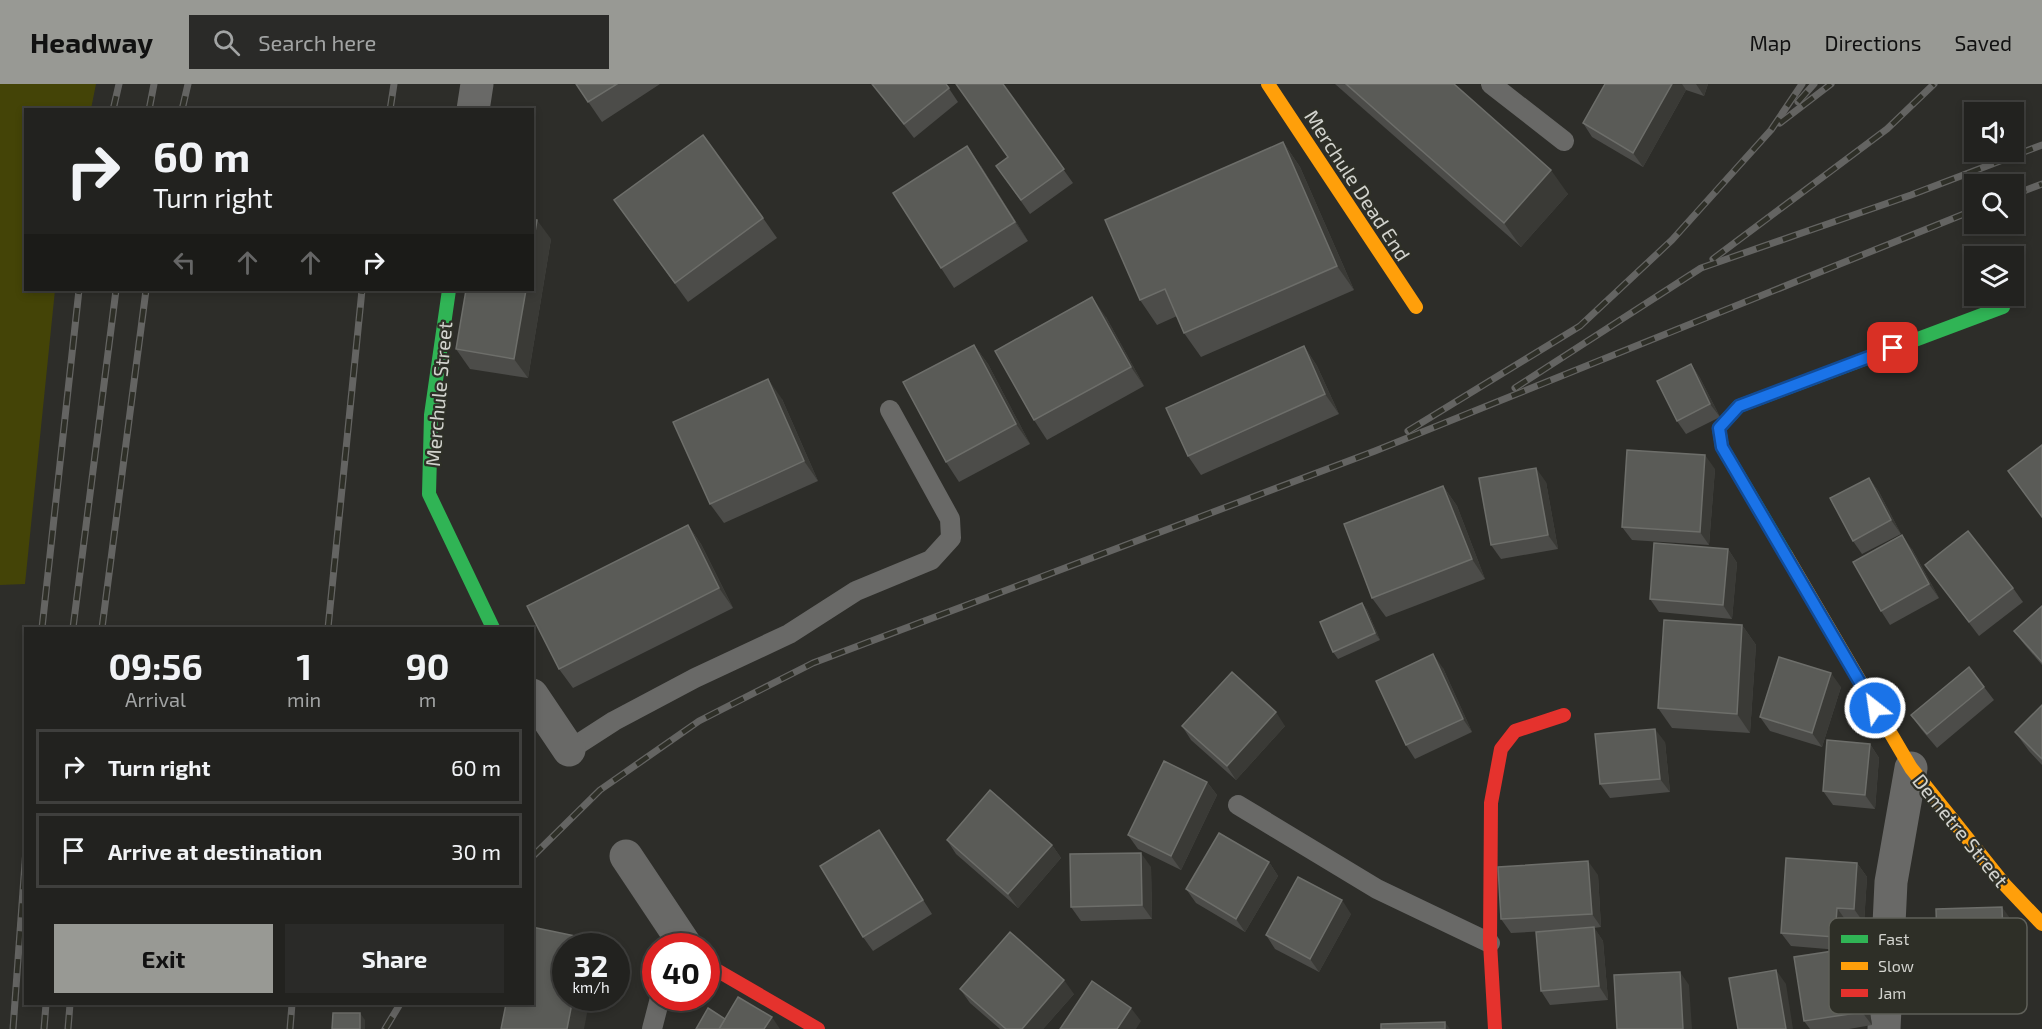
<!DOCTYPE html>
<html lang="en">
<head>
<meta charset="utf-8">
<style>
  :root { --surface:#22221f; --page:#2a2a28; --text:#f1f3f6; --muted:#a2a4a4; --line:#3f3f3d; --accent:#989994 }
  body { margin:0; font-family:"Exo 2",sans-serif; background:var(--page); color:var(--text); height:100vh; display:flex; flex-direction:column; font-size:22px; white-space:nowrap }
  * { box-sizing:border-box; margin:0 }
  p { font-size:20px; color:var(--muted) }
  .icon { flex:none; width:33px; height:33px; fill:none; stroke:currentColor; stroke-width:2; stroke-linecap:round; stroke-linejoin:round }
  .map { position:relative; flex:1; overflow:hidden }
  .sheet { position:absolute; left:24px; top:543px; width:510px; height:378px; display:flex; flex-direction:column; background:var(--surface); border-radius:0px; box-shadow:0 3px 9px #0003,0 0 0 2px var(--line) }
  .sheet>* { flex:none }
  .guide { position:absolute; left:24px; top:24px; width:510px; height:183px; border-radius:0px; box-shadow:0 3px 9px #0003,0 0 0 2px var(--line); background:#22221f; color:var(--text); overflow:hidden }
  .buttons { position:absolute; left:1964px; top:18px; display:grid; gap:12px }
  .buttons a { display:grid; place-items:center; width:60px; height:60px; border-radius:0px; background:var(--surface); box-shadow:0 3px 9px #0003,0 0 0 2px var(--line); font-size:30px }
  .speed { position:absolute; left:552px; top:849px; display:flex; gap:12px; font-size:30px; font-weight:700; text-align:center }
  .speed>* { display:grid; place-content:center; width:78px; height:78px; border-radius:50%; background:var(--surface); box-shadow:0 3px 9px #0003,0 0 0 2px var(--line); line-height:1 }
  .speed small { font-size:15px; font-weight:400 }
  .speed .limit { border:9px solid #d22; background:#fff; color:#111 }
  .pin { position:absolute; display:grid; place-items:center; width:51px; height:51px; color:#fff; margin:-26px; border-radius:12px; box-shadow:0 3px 9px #0006 }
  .me { position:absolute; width:66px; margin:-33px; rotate:330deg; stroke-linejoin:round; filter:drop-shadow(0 0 4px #0008) }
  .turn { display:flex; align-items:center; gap:21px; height:126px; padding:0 30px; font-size:27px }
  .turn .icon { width:78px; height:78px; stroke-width:2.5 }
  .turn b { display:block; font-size:42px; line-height:51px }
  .lanes { display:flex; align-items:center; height:57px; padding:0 30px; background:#0003; justify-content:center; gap:30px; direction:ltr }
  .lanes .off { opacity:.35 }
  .eta { display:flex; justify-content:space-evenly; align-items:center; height:102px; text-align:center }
  .eta b { font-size:36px; font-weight:700; line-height:42px }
  .cta { display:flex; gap:12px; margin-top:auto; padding:12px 30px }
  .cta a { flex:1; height:69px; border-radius:0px; background:var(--accent); color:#111; font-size:24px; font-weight:700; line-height:69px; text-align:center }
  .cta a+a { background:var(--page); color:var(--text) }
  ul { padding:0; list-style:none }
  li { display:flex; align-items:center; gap:18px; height:75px; margin:0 12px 9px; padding:0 18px; border:3px solid var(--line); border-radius:0px }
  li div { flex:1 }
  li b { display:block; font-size:22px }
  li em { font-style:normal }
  header { display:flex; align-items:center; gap:36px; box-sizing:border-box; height:84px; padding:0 30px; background:var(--accent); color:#111 }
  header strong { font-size:28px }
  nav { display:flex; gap:33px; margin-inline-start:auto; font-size:21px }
  .search { width:420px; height:54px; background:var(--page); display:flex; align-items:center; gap:15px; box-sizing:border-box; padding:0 21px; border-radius:0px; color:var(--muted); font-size:22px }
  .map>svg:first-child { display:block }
  .green { fill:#444407 }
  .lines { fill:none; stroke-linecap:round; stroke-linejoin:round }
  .lane { stroke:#696967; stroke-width:20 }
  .street { stroke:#696967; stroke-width:33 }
  .fast { stroke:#30b455; stroke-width:14 }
  .slow { stroke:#ff9f0a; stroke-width:14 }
  .jam { stroke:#e5322d; stroke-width:14 }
  .rail-casing { stroke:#646462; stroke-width:7 }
  .rail { stroke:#2e2f27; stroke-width:4.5; stroke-dasharray:14; stroke-linecap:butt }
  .wall { fill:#4c4c49 }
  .shaded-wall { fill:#3a3a36 }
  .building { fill:#5a5b57; stroke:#6d6e6a; stroke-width:1.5 }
  .route-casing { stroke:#114b97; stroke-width:15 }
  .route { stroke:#1a73e8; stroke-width:10 }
  .labels { text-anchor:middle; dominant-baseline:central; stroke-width:4.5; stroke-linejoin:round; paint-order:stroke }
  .street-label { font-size:20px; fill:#d2d3ce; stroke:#2e2f27 }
  .key { fill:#2e2f27; stroke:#5f6059; stroke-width:1.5 }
  .key-label { font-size:16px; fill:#d2d3ce }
</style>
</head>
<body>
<header>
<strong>Headway</strong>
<div class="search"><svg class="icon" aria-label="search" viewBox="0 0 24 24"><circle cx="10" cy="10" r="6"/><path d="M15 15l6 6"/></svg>Search here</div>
<nav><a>Map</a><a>Directions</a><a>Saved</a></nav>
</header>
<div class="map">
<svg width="2042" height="945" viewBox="0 0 2042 945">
  <rect width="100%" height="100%" fill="#2d2d29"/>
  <polygon class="green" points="0,0 96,0 91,25 26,26 26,206 55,206 25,500 0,501"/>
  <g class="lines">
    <g class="lane">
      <polyline points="1491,0 1564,57"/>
      <polyline points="569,666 614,637 695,594 789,550 856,507 931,476 951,454 950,435 890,326"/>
      <polyline points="1238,721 1377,805 1490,859"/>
      <polyline points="652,945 660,914"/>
    </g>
    <g class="street">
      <polyline points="473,26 477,0"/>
      <polyline points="532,611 569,666"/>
      <polyline points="626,772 686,862"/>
      <polyline points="1884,945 1891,798 1911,684"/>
    </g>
    <g class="fast">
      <polyline points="449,206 431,331 429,410 493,544"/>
      <polyline points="1786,471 1722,363 1719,344 1739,322 2003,223"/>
    </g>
    <g class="slow">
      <polyline points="1268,0 1416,223"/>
      <polyline points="1786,471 1911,684 2004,800 2042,840"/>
    </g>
    <g class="jam">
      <polyline points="706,880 818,945"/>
      <polyline points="1495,945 1490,859 1491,719 1501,665 1515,647 1564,631"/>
    </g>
    <defs>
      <g id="rail">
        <polyline points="1798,18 1814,0"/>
        <polyline points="113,26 119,0"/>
        <polyline points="149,26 154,0"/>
        <polyline points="182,26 188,0"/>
        <polyline points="390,26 394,0"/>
        <polyline points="1780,39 1831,0"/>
        <polyline points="2013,111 2042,100"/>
        <polyline points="1713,175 1887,45 1934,0"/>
        <polyline points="1515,304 1701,184 1911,111 2042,61"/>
        <polyline points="1408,347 1580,242 1672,156 1771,46 1802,0"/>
        <polyline points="42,544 79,206"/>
        <polyline points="73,544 116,206"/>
        <polyline points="102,544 146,206"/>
        <polyline points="328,544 362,206"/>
        <polyline points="532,773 600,706 699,637 813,579 1375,367 1974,126"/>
        <polyline points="13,945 26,765"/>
        <polyline points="44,945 46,920"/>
        <polyline points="68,945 70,920"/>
        <polyline points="290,945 292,920"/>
        <polyline points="385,945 400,920"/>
      </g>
    </defs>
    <use href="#rail" class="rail-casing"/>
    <use href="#rail" class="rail"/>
  </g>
  <g class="wall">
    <polygon points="576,0 660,0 602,38"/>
    <polygon points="872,0 946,0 958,18 914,54"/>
    <polygon points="1003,0 1073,99 1030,130 996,82 1008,73"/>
    <polygon points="1335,0 1454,0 1568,110 1521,163"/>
    <polygon points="1605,0 1708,0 1704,12 1686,6 1643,83 1592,53 1583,39"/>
    <polygon points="1283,58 1300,83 1354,206 1201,273 1184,249 1177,232 1157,241 1140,216"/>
    <polygon points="981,82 1028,157 954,204 941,184"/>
    <polygon points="614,116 763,134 777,154 688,218"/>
    <polygon points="551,155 528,294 470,285 456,265"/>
    <polygon points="1106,233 1144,302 1047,356 1034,336"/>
    <polygon points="974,261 988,280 1030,360 959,398 946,378"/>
    <polygon points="1304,262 1317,282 1339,330 1201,391 1188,372"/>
    <polygon points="1691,280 1700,294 1720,333 1686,350 1677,337"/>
    <polygon points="782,315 818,397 724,439 710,420"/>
    <polygon points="1715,385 1709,461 1632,456 1622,443"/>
    <polygon points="1869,394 1879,408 1901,450 1862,470 1853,457"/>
    <polygon points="1546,398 1558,465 1501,475 1491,461"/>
    <polygon points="1443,402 1457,422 1485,495 1386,533 1372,514"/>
    <polygon points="688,441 701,460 733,524 573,604 559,585"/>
    <polygon points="1728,465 1737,479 1732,535 1659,528 1650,515"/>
    <polygon points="1912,465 1939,514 1890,541 1881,527"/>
    <polygon points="1925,481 2013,504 2023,518 1979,552"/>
    <polygon points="1362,519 1367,526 1380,556 1338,575 1333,568"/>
    <polygon points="2042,522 2042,581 2024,560 2014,547"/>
    <polygon points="1742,541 1756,561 1750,649 1672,644 1658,624"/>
    <polygon points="1443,584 1472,648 1415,675 1406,661"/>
    <polygon points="1841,603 1822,663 1770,647 1760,633"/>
    <polygon points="1984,603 1994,616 1937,664 1921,645 1911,631"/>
    <polygon points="2042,621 2042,681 2029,667 2015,648"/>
    <polygon points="1182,642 1285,642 1236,696 1191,656"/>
    <polygon points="1665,658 1670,708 1610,714 1600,700"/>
    <polygon points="1870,660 1879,674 1875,725 1833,721 1823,707"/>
    <polygon points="1207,698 1217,711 1181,786 1138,765 1128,751"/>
    <polygon points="879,746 888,760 932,830 873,867 863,853"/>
    <polygon points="947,756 1052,761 1061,774 1018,824 956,770"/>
    <polygon points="1269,778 1278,792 1245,848 1196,819 1186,805"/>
    <polygon points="1857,779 1867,793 1864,839 1847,838 1845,865 1852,864 1862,878 1872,941 1849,945 1810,945 1804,937 1839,866 1791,862 1781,849"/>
    <polygon points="1151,783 1152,835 1081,837 1071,823"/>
    <polygon points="1598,791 1601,843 1594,844 1603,857 1608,916 1550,921 1541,907 1564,846 1511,849 1501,835"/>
    <polygon points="1351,830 1319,888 1275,865 1266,851"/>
    <polygon points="2012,837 2014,899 1948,900 1938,887"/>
    <polygon points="960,905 1074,910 1043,945 1000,945 970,919"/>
  </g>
  <g class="shaded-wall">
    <polygon points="1672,0 1682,0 1686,6 1643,83 1633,69"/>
    <polygon points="1696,0 1708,0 1704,12"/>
    <polygon points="1283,58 1300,83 1354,206 1337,182"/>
    <polygon points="967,62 981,82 1028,157 1015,138"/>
    <polygon points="1551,86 1568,110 1521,163 1504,139"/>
    <polygon points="537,136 551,155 528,294 514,275 526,206 532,206 532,166"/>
    <polygon points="1092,213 1106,233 1144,302 1131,283"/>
    <polygon points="974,261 988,280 1030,360 1016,340"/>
    <polygon points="1304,262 1317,282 1339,330 1325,310"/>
    <polygon points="1691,280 1700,294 1720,333 1710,320"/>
    <polygon points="768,295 782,315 818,397 804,377"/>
    <polygon points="1705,371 1715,385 1709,461 1700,448"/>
    <polygon points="1536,384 1546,398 1558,465 1548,451"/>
    <polygon points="1869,394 1879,408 1901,450 1891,436"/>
    <polygon points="1443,402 1457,422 1485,495 1472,475"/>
    <polygon points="688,441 701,460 733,524 719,504"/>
    <polygon points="1902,451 1912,465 1939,514 1929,500"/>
    <polygon points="1728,465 1737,479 1732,535 1723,521"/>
    <polygon points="1362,519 1367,526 1380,556 1375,549"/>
    <polygon points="1742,541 1756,561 1750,649 1737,630"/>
    <polygon points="1433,570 1443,584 1472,648 1463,635"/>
    <polygon points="1831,589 1841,603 1822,663 1812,649"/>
    <polygon points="1276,628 1285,642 1236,696 1227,682"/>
    <polygon points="1655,645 1665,658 1670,708 1660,695"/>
    <polygon points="1870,660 1879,674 1875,725 1865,711"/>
    <polygon points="1207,698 1217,711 1181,786 1171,772"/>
    <polygon points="1052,761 1061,774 1018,824 1008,810"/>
    <polygon points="1141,769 1151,783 1152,835 1142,821"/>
    <polygon points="1588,777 1598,791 1601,843 1592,830"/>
    <polygon points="1269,778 1278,792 1245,848 1236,835"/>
    <polygon points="1857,779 1867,793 1864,839 1854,825"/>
    <polygon points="1342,816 1351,830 1319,888 1310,875"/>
    <polygon points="2002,823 2012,837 2014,899 2004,885"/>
    <polygon points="1837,824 1847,838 1845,867 1835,853"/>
    <polygon points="1594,843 1603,857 1608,916 1599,902"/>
    <polygon points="585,854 591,862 583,862"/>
    <polygon points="1852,864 1862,878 1872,941 1862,928"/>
    <polygon points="1776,886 1786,900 1793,945 1786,945"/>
    <polygon points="1680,888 1689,901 1692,945 1683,945"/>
    <polygon points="1064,896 1074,910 1043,945 1022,945"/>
    <polygon points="573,914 590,914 584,945 567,945"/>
    <polygon points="1131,924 1141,937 1136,945 1117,945"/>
    <polygon points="360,929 365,936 365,945 360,945"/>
    <polygon points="772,933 780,945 764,945"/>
    <polygon points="1445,938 1450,945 1445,945"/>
  </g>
  <g class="building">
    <polygon points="576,0 617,0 588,18"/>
    <polygon points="872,0 946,0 949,4 904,40"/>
    <polygon points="956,0 1003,0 1064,85 1021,116 996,82 1008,73"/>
    <polygon points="1346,0 1454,0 1551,86 1504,139"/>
    <polygon points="1605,0 1672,0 1633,69 1583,39"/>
    <polygon points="703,51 763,134 675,199 614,116"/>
    <polygon points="1283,58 1337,182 1184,249 1165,205 1140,216 1105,136"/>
    <polygon points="967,62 1015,138 941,184 893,109"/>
    <polygon points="532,135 537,136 532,166"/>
    <polygon points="466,206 526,206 514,275 456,265"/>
    <polygon points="1092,213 1131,283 1034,336 995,267"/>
    <polygon points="974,261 1016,340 946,378 903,298"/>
    <polygon points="1304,262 1325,310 1188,372 1166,324"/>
    <polygon points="1691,280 1710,320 1677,337 1657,297"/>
    <polygon points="768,295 804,377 710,420 673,338"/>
    <polygon points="2042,361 2042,433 2008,387"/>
    <polygon points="1627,366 1705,371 1700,448 1622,443"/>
    <polygon points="1536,384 1548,451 1491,461 1479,394"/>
    <polygon points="1869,394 1891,436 1853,457 1830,414"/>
    <polygon points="1443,402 1472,475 1372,514 1344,440"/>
    <polygon points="688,441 719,504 559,585 527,522"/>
    <polygon points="1968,447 2013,504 1969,538 1925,481"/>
    <polygon points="1902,451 1929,500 1881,527 1853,478"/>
    <polygon points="1654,459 1728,465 1723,521 1650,515"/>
    <polygon points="1362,519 1375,549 1333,568 1320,538"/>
    <polygon points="2042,522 2042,578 2014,547"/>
    <polygon points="1664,536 1742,541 1737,630 1658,624"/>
    <polygon points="1433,570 1463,635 1406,661 1376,597"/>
    <polygon points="1779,573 1831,589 1812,649 1760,633"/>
    <polygon points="1969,583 1984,603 1927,650 1911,631"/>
    <polygon points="1232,588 1276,628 1227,682 1182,642"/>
    <polygon points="2042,621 2042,675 2015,648"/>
    <polygon points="1655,645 1660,695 1600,700 1595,650"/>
    <polygon points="1827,656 1870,660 1865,711 1823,707"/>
    <polygon points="1164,677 1207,698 1171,772 1128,751"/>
    <polygon points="990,706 1052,761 1008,810 947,756"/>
    <polygon points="879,746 923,816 863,853 820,782"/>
    <polygon points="1219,749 1269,778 1236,835 1186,805"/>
    <polygon points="1141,769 1142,821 1071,823 1070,770"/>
    <polygon points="1786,774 1857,779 1854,825 1837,824 1835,853 1781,849"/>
    <polygon points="1588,777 1592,830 1501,835 1498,783"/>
    <polygon points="1298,793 1342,816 1310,875 1266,851"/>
    <polygon points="2002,823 2004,885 1938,887 1936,825"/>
    <polygon points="532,843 585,854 583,862 566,862 566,914 573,914 567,945 501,945 506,920 532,920"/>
    <polygon points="1594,843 1599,902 1541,907 1536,848"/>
    <polygon points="1010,848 1064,896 1022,945 1006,945 960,905"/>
    <polygon points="1852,864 1862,928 1804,937 1794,873"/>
    <polygon points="1776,886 1786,945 1738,945 1729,894"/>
    <polygon points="1680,888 1683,945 1617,945 1614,891"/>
    <polygon points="1092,897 1131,924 1117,945 1060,945"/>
    <polygon points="738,913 772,933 764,945 719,945"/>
    <polygon points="708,924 725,935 719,945 696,945"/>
    <polygon points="333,929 360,929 360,945 332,945"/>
    <polygon points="1445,938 1445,945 1381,945 1381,940"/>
  </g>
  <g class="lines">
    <defs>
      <polyline id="route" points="1875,624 1722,363 1719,344 1739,322 1893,264"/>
    </defs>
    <use href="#route" class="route-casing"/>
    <use href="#route" class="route"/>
  </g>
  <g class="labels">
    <g class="street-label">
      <text transform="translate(1358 101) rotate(57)">Merchule Dead End</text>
      <text transform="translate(438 310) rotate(-85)">Merchule Street</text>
      <text transform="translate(1961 746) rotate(51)">Demetre Street</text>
    </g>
  </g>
  <rect x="1829" y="834" width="198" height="96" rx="9" class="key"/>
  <rect x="1841" y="851" width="27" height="8" fill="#30b455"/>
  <rect x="1841" y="878" width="27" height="8" fill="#ff9f0a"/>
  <rect x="1841" y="905" width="27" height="8" fill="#e5322d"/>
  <g class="key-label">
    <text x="1878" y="861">Fast</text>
    <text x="1878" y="888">Slow</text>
    <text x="1878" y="915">Jam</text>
  </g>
</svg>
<div class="buttons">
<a><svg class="icon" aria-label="sound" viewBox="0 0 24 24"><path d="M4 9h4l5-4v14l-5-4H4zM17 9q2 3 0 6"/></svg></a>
<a><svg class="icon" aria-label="search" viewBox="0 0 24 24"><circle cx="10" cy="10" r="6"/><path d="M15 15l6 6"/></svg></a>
<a><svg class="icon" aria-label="layers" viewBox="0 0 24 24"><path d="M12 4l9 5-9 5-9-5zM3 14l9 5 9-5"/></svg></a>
</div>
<div class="speed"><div>32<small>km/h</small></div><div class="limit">40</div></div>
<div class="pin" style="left:1893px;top:264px;background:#d93025"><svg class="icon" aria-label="arrive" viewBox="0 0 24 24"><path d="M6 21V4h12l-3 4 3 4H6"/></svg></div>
<svg class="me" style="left:1875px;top:624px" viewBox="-20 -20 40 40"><circle r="17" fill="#1a73e8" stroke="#fff" stroke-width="3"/><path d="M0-11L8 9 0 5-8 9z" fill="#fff"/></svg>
<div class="guide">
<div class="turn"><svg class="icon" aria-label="right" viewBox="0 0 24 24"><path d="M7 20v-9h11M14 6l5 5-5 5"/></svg><div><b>60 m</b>Turn right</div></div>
<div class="lanes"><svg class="icon off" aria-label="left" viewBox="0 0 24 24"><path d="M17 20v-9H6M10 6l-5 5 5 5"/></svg><svg class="icon off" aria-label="ahead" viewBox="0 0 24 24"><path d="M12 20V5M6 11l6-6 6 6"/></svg><svg class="icon off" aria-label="ahead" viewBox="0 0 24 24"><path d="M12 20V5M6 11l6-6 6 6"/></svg><svg class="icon" aria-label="right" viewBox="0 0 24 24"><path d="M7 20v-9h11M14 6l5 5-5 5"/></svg></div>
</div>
<section class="sheet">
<div class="eta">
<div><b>09:56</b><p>Arrival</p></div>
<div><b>1</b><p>min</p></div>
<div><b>90</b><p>m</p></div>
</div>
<ul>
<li><svg class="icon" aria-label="right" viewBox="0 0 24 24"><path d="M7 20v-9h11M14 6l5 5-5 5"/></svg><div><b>Turn right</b></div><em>60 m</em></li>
<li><svg class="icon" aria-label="arrive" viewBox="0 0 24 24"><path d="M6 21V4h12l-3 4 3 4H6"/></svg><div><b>Arrive at destination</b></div><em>30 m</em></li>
</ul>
<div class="cta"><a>Exit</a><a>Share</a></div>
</section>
</div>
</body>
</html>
